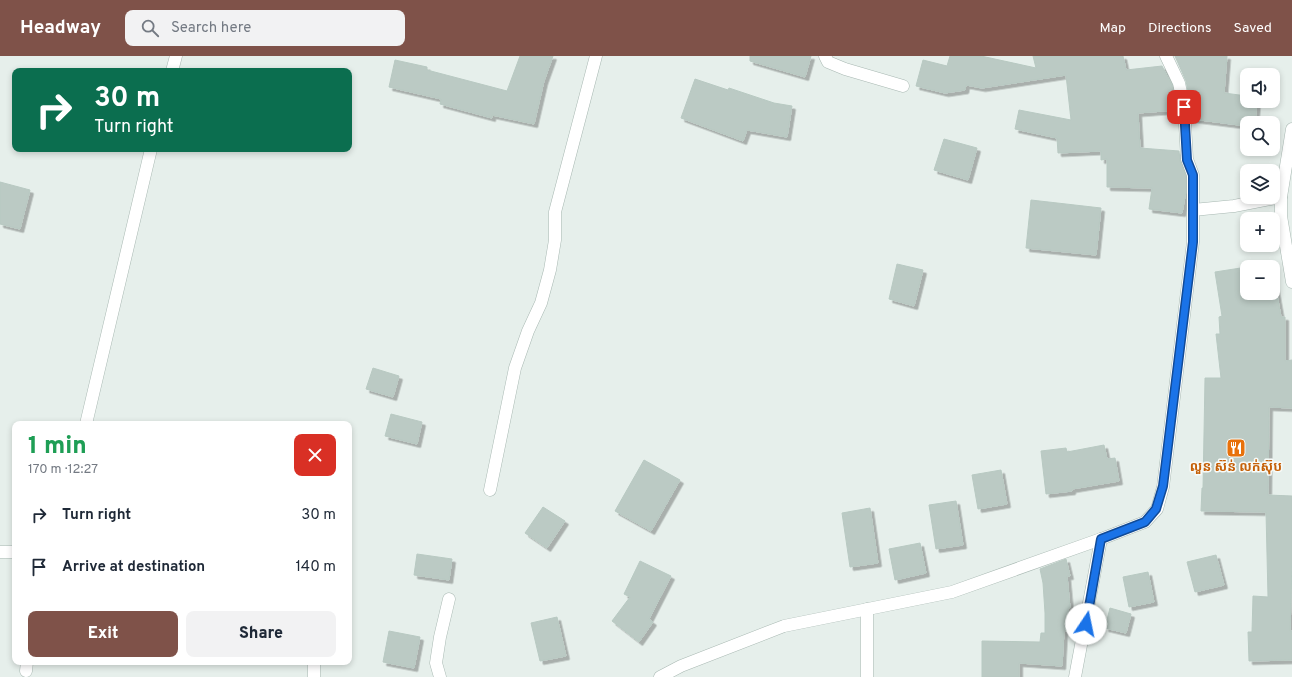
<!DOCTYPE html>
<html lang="en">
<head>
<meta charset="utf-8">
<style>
  :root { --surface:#fff; --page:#f2f2f3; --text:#1f2937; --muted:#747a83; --accent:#7f5249 }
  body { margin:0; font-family:Overpass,"Noto Sans Khmer",sans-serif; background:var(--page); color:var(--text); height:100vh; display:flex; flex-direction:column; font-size:15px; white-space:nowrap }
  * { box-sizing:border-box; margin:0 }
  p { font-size:13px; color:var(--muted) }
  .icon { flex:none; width:22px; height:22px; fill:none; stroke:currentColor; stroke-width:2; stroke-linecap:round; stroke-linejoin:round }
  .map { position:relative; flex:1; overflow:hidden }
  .sheet { position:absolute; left:12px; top:365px; width:340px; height:244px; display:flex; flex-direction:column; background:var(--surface); border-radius:8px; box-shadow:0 2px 6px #0003 }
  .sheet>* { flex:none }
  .banner { position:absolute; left:12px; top:12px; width:340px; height:84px; border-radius:8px; box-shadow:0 2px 6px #0003; background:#0b6e4f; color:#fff; overflow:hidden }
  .controls { position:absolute; left:1240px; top:12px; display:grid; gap:8px }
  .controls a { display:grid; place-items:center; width:40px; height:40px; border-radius:8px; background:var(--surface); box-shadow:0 2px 6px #0003; font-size:20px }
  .pin { position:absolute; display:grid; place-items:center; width:34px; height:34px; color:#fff; margin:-17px; border-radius:8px; box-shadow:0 2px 6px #0006 }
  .me { position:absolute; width:44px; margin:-22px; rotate:11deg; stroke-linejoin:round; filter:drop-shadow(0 0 3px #0008) }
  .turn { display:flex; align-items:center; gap:14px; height:84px; padding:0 16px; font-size:18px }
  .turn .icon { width:52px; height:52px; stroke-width:2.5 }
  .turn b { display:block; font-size:28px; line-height:34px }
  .round { display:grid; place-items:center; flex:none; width:42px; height:42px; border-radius:8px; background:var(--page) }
  .summary { display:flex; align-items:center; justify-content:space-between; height:68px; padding:0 16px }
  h1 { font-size:24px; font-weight:800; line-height:30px; color:#1e9e55 }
  .cta { display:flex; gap:8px; margin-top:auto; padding:8px 16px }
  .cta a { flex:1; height:46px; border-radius:8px; background:var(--accent); color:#fff; font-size:16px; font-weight:800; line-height:46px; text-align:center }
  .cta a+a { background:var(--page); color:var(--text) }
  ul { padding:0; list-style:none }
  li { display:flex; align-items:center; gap:12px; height:52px; padding:0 16px }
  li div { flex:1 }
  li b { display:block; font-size:15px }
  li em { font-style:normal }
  header { display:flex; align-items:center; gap:24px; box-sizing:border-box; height:56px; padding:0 20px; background:var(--accent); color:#fff }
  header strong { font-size:19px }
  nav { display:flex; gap:22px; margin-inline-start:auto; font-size:14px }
  .search { width:280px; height:36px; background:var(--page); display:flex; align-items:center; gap:10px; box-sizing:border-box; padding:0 14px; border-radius:8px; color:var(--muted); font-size:15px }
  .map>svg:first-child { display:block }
  .building { fill:#bbcac4; stroke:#b8c9c2; filter:url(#shadow) }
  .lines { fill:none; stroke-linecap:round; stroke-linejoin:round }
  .minor-casing { stroke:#a8b8b2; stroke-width:13 }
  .minor { stroke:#fff; stroke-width:12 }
  .route-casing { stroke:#114b97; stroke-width:10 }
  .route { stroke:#1a73e8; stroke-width:7 }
  .labels { text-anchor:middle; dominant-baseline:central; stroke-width:3; stroke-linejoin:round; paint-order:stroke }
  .food-label { font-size:13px; font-weight:bold; fill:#c56008; stroke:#f7fbf9 }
</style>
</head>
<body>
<header>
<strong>Headway</strong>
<div class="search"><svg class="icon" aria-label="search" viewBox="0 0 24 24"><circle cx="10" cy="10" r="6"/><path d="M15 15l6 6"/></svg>Search here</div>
<nav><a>Map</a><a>Directions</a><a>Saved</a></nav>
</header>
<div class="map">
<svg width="1292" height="621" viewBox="0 0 1292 621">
  <defs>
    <filter id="shadow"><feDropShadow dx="3.5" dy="3.5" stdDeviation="0" flood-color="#0004"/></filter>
  </defs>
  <rect width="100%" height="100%" fill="#e6efeb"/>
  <g class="building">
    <polygon points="520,0 553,0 544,25 534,68 492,59 492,62 440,48 441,43 389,31 395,4 427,11 427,14 507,35"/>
    <polygon points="750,0 811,0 805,21 750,5"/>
    <polygon points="950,0 981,0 1036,12 1033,0 1123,0 1126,14 1162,10 1172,29 1177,54 1138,57 1140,92 1179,95 1180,105 1186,120 1186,135 1182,157 1149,153 1152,132 1107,131 1107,103 1101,104 1101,95 1058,97 1057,82 1015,73 1019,54 1071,64 1066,19 982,32 966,29 965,34 945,37 916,30 923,4 947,10"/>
    <polygon points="1175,0 1227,0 1224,37 1247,40 1247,45 1257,45 1255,67 1247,67 1247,70 1192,63 1191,50 1186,25"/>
    <polygon points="695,23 728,34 729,32 774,47 792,50 787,81 747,74 743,85 681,62"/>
    <polygon points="944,83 977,92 968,124 934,114"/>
    <polygon points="0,126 30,134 20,173 0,168"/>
    <polygon points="1031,144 1101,152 1096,199 1026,192"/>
    <polygon points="1271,207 1272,211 1249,211"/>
    <polygon points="897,208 923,214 914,250 889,243"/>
    <polygon points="1247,211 1247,237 1273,237 1273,216 1281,261 1285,261 1285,305 1292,304 1292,352 1269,351 1268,439 1292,440 1292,510 1290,575 1292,575 1292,604 1249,605 1248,576 1252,576 1253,540 1268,541 1266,456 1201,455 1202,432 1203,432 1205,322 1221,322 1216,278 1220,278 1219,261 1222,260 1215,216"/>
    <polygon points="373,312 399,320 393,341 366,333"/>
    <polygon points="391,358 422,366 417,388 385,380"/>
    <polygon points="1104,389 1107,403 1115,402 1119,425 1072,433 1072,435 1046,438 1041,395 1066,392 1067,396"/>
    <polygon points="644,404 680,424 651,475 615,455"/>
    <polygon points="1001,414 1007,448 978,453 972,419"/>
    <polygon points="956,445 963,489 936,493 929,449"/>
    <polygon points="543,451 565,465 547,492 525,477"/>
    <polygon points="870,452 878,507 850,511 842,457"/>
    <polygon points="920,487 926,517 895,524 889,493"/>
    <polygon points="417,498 452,503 449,524 414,519"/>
    <polygon points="1216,499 1224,529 1195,536 1187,506"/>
    <polygon points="1066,503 1070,520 1067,520 1070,552 1068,552 1070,575 1064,575 1062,610 1019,607 1019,621 982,621 982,585 1040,586 1041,577 1045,577 1045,557 1043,527 1040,513"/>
    <polygon points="640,505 671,520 649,563 653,566 639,586 612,565 630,541 624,538"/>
    <polygon points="1148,516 1154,546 1129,551 1123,521"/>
    <polygon points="1110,552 1131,558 1126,577 1105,572"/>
    <polygon points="557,561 566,600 540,605 531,567"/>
    <polygon points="389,575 420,581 414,612 383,606"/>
  </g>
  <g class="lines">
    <defs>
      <g id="minor">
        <polyline points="825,0 828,6 845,13 903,30"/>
        <polyline points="172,15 176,0"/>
        <polyline points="1292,73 1281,141 1281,160 1292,226"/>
        <polyline points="1193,154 1234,150 1281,141"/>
        <polyline points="86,368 151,93"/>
        <polyline points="490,434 515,312 528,275 541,247 550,214 555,184 555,156 596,0"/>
        <polyline points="0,496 15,496"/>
        <polyline points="867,553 867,621"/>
        <polyline points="26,615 27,606"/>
        <polyline points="314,621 314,606"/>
        <polyline points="440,621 436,607 440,581 449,543"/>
        <polyline points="660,621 681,610 784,570 952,536 1101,483 1145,466 1157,453 1163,431 1193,186 1193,119 1187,103 1184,51 1179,27 1166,0"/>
        <polyline points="1075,621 1101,483"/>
      </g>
    </defs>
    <use href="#minor" class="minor-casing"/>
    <use href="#minor" class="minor"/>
  </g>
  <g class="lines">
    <defs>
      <polyline id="route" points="1086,568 1101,483 1145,466 1156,453 1163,430 1193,186 1193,119 1187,104 1184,51"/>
    </defs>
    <use href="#route" class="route-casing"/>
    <use href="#route" class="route"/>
  </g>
  <defs>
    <symbol id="restaurant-square" viewBox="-11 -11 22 22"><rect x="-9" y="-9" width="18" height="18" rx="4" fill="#e8710a" stroke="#f7fbf9"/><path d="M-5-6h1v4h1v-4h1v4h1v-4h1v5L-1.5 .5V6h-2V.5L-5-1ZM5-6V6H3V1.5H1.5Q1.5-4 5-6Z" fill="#fff"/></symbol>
  </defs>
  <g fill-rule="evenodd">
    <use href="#restaurant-square" x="1225" y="381" width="22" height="22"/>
  </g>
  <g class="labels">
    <g class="food-label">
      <text x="1236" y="412">លួន ស៊ន់ លក់ស៊ុប</text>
    </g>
  </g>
</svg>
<div class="controls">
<a><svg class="icon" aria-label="sound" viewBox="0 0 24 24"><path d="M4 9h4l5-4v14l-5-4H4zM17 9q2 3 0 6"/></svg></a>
<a><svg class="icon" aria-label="search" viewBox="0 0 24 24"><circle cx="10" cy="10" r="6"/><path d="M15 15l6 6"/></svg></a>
<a><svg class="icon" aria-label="layers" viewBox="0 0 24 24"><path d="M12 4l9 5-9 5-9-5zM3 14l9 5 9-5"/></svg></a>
<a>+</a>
<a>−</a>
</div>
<div class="pin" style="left:1184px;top:51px;background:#d93025"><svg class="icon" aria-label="arrive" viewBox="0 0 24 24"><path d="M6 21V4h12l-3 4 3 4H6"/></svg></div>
<svg class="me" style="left:1086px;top:568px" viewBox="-20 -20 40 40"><circle r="19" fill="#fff"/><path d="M0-13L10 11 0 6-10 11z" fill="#1a73e8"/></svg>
<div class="banner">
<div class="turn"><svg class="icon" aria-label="right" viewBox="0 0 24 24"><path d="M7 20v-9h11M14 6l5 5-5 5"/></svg><div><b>30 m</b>Turn right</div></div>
</div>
<section class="sheet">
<div class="summary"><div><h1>1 min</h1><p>170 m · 12:27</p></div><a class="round" style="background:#d93025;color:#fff"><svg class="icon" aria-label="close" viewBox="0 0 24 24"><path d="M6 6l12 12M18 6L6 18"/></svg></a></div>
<ul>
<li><svg class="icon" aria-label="right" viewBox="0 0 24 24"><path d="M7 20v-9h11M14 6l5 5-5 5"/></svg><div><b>Turn right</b></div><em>30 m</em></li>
<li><svg class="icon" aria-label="arrive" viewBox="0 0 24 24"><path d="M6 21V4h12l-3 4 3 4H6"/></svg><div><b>Arrive at destination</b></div><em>140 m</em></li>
</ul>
<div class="cta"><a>Exit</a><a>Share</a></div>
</section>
</div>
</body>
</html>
